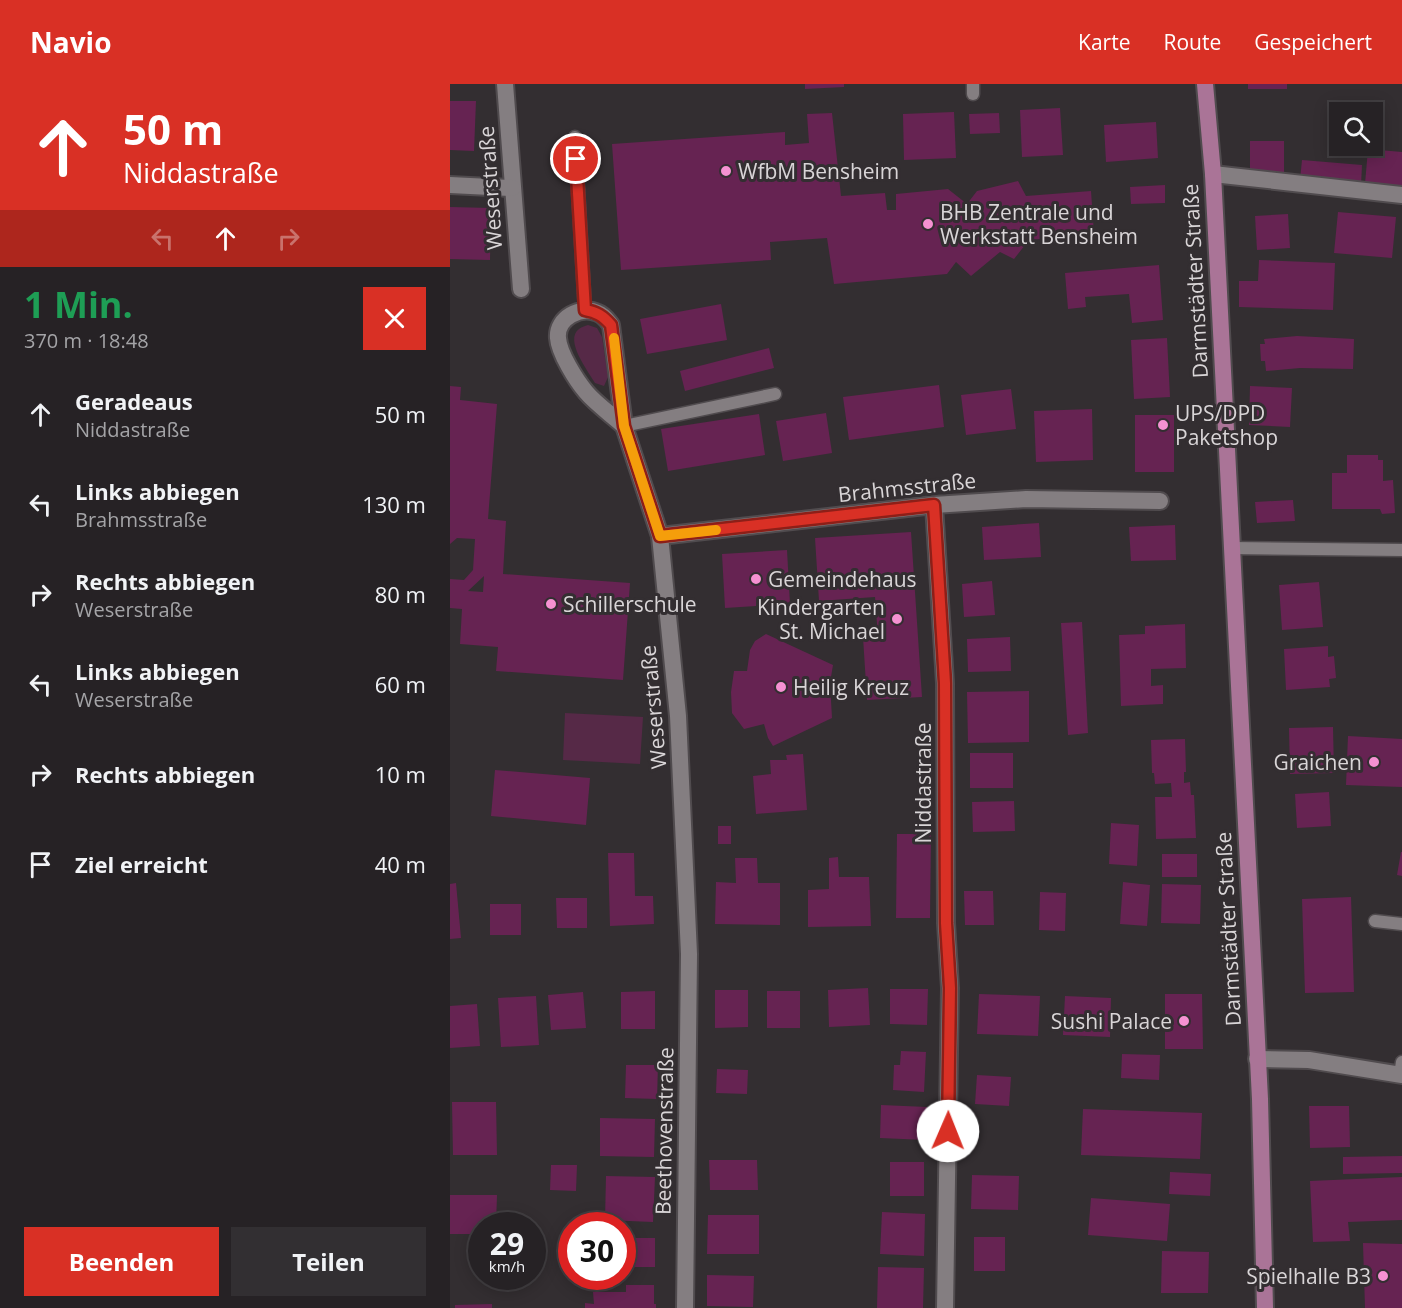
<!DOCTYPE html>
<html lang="de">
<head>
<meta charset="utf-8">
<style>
  :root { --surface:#262225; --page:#322f32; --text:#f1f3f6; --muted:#a4a4a7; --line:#423f42; --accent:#d93025 }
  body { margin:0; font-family:"Open Sans",sans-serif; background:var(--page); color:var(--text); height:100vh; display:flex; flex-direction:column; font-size:22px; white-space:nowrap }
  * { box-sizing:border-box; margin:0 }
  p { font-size:20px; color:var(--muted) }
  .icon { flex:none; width:33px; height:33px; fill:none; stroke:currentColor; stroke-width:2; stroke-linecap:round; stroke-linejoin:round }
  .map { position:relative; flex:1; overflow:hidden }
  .details { display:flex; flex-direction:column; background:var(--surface); width:450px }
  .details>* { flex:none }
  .guide { background:#d93025; color:#fff; overflow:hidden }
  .buttons { position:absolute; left:879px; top:18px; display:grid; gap:12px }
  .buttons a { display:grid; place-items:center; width:54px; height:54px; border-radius:0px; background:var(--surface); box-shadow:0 3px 15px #0003,0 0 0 2px var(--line); font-size:30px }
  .speed { position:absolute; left:18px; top:1128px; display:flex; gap:12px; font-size:30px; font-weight:700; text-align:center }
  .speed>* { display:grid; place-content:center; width:78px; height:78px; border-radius:50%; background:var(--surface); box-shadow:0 3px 15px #0003,0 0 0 2px var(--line); line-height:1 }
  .speed small { font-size:15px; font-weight:400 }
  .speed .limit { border:9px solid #d22; background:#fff; color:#111 }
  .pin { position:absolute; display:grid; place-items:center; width:51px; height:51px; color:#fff; margin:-26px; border:3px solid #fff; border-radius:50%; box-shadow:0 2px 6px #0007 }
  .me { position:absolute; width:66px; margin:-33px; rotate:1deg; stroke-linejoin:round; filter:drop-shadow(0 0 4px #0008) }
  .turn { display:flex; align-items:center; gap:21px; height:126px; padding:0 24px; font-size:27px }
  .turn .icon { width:78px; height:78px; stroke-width:2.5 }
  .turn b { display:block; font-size:42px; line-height:51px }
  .lanes { display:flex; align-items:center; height:57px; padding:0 24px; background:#0003; justify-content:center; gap:30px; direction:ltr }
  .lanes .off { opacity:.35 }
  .round { display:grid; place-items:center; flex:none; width:63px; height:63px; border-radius:0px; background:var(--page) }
  .headline { display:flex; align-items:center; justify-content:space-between; height:102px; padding:0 24px }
  h1 { font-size:36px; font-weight:700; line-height:45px; color:#1e9e55 }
  .button { display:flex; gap:12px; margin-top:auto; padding:12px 24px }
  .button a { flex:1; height:69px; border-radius:0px; background:var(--accent); color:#fff; font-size:24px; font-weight:700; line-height:69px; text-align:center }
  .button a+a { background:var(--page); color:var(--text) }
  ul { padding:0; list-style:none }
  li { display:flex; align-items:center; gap:18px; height:90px; padding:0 24px }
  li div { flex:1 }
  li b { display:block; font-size:22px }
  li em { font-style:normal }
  header { display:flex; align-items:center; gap:36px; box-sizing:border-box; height:84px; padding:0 30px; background:var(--accent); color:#fff }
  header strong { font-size:28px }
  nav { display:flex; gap:33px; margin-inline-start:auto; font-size:21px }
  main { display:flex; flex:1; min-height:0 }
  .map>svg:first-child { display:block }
  .green { fill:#562947 }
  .building { fill:#662352; fill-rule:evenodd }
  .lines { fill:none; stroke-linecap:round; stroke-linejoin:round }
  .service-casing { stroke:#504b4e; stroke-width:15 }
  .minor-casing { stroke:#504b4e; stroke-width:20 }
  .primary-casing { stroke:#504b4e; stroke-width:20 }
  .service { stroke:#847e81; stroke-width:12 }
  .minor { stroke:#847e81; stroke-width:16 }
  .primary { stroke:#aa7497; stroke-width:16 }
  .route-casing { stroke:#8d1f18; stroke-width:15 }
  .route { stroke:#d93025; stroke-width:10 }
  .slow { stroke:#f59e0b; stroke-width:10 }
  .poi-dot { fill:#f591d2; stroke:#332e31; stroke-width:2 }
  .labels { text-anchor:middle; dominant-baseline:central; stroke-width:6; stroke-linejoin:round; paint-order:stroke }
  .poi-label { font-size:21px; fill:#d9d5d7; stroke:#332e31; text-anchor:start }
  .street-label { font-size:21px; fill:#d9d5d7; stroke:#332e31 }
</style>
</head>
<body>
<header>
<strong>Navio</strong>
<nav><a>Karte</a><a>Route</a><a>Gespeichert</a></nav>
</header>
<main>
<section class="details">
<div class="guide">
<div class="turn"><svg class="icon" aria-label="ahead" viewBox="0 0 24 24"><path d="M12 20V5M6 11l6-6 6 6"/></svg><div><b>50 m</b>Niddastraße</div></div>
<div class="lanes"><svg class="icon off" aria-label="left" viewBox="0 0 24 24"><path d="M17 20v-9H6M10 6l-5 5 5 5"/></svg><svg class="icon" aria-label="ahead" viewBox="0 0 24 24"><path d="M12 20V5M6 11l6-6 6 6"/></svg><svg class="icon off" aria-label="right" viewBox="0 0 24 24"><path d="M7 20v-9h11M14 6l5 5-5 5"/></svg></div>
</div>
<div class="headline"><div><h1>1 Min.</h1><p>370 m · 18:48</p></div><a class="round" style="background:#d93025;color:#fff"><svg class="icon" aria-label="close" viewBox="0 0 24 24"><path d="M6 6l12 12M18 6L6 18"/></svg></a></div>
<ul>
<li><svg class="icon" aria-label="ahead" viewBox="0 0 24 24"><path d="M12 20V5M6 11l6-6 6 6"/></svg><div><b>Geradeaus</b><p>Niddastraße</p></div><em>50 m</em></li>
<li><svg class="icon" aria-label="left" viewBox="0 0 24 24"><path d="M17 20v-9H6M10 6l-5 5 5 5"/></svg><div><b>Links abbiegen</b><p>Brahmsstraße</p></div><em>130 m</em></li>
<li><svg class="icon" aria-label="right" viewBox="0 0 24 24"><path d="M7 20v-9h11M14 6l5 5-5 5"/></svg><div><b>Rechts abbiegen</b><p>Weserstraße</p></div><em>80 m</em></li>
<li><svg class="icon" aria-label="left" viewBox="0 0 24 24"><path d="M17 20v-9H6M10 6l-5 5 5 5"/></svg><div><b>Links abbiegen</b><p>Weserstraße</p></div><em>60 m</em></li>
<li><svg class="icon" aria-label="right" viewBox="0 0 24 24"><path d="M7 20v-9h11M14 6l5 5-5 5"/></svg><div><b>Rechts abbiegen</b></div><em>10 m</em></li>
<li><svg class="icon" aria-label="arrive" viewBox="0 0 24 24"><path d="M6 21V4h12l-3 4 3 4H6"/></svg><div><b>Ziel erreicht</b></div><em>40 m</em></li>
</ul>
<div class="button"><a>Beenden</a><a>Teilen</a></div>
</section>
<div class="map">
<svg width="952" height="1224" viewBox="0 0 952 1224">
  <rect width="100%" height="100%" fill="#332e31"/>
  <g class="green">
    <path d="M 138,241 L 147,244 L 152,253 L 158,293 L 154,302 L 145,299 C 138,287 114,256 129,245 C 131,243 135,242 138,241 Z"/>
    <polygon points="115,629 193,633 190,680 113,676"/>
  </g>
  <g class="building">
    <polygon points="355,0 394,0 394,3 355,5"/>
    <rect x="798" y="0" width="39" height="5"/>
    <polygon points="0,17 26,17 24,67 0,66"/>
    <polygon points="610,24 613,71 572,73 570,26"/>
    <polygon points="504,28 506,74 454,76 453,30"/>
    <polygon points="382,29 391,112 435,109 437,126 446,126 446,110 498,105 517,120 527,107 568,97 576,112 641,107 644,150 579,156 564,175 550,168 521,192 506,178 497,190 384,200 377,154 320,158 321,176 171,186 162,60 335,48 335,61 359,59 357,30"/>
    <polygon points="549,29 550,49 520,50 519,30"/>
    <polygon points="706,38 708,74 656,78 654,41"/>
    <rect x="800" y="57" width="34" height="35"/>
    <polygon points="918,65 952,68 952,103 915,100"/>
    <polygon points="852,76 912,81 911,101 850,96"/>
    <polygon points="715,101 715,119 681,120 680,103"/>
    <polygon points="0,123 41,124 40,176 0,175"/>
    <polygon points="888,128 946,133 942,174 884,169"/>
    <polygon points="838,130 840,164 807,166 805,132"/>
    <polygon points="809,176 885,179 883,226 789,223 789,197 808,197"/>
    <polygon points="709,181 713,236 682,239 679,210 635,213 636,223 618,225 615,189"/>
    <polygon points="271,220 277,256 197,270 190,235"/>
    <polygon points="847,252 904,255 903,285 850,284 816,287 815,277 811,277 810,260 815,260 814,255"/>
    <polygon points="717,254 720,313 684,315 681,256"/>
    <polygon points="319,264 324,284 235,307 230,287"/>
    <polygon points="489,301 494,343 399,356 393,313"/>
    <path d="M 0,302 L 11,303 L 10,316 L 47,320 L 38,435 L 56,437 L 53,490 L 180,499 L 173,596 L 46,587 L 48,563 L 10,560 L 12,525 L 0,524 L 0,495 L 14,496 L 23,486 L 25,455 L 7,454 L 0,460 ZM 34,492 L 33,508 L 18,507 Z"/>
    <polygon points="800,302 842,304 840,343 799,341"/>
    <polygon points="561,305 566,345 516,351 511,311"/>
    <polygon points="642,325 643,376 586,378 584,327"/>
    <polygon points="376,329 382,369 333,377 326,337"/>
    <polygon points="309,330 315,371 218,387 211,345"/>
    <rect x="685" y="331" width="39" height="57"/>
    <polygon points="897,371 928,371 928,376 933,376 933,397 943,396 945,429 932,430 930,425 882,425 882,389 897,389"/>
    <polygon points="843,416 845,437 807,439 805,418"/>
    <polygon points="589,439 591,473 534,476 532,443"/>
    <polygon points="725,441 726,476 681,477 679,443"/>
    <polygon points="461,448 472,613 417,616 413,553 428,553 425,513 369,517 365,454"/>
    <polygon points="337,466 340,520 275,524 272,470"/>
    <polygon points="542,497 545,531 514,533 512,500"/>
    <polygon points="869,498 873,543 832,546 829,501"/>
    <polygon points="632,538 638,649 618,651 611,539"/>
    <polygon points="735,540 736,584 701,585 701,602 713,601 713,620 671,622 669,551 695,550 695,542"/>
    <polygon points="316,550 383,581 380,599 382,634 323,662 318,654 314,640 294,645 282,629 281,608 284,587 297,587 300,566 305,557"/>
    <polygon points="560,553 561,587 518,588 517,555"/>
    <polygon points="878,562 878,573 884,572 886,594 879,595 880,603 836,606 834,565"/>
    <polygon points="579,607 579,658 518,659 517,608"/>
    <polygon points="883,643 884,689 840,690 839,644"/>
    <polygon points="898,652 952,655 952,703 896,701"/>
    <polygon points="735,655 736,688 734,688 734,699 740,698 741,711 744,711 746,754 706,755 705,713 722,713 721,699 705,700 704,689 702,689 701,656"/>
    <rect x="520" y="669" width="43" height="35"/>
    <polygon points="353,670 357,726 306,730 303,692 321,690 320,676 337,676 336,671"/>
    <polygon points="45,686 140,694 136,741 41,732"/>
    <polygon points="879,708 881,742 847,744 845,710"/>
    <polygon points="564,717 565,747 523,748 522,718"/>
    <polygon points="661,739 689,741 687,782 659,780"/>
    <rect x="268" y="742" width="13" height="18"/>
    <polygon points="447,750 481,750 480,834 446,834"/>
    <polygon points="951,768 952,768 952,792 947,791"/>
    <polygon points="158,769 184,769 185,812 203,812 204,840 160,842"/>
    <rect x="712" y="770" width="35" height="23"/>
    <polygon points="388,773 389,793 419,793 421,842 358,843 358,806 379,805 379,774"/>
    <polygon points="285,774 307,774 308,799 330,799 330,841 265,840 266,798 286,799"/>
    <polygon points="673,798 700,801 697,842 670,840"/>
    <polygon points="6,799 11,854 0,855 0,800"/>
    <polygon points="712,800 751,801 750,840 711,839"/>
    <polygon points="514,807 543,807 544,841 515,841"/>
    <polygon points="590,808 616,809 615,847 589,846"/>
    <polygon points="901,813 904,908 855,909 852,815"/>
    <polygon points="106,814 137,814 137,844 107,844"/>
    <rect x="40" y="820" width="31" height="31"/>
    <polygon points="418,904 420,941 379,943 378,906"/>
    <polygon points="440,905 478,905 477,941 440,940"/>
    <polygon points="265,906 298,906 298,943 265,944"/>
    <polygon points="205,907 205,945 171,945 171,908"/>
    <rect x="317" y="907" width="33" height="37"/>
    <polygon points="133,908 136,944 101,946 98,911"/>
    <polygon points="529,910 590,912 588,952 527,950"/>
    <polygon points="715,910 752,910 753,965 715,965"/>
    <polygon points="86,912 89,961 51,963 48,914"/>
    <polygon points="615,912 661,914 660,953 613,951"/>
    <polygon points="27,920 30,962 0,964 0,922"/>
    <polygon points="451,967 476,968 474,1008 443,1006 444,981 450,981"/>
    <polygon points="672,970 710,971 709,996 671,994"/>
    <polygon points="176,981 208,981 207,1015 175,1014"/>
    <polygon points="267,985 298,986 297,1010 266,1009"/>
    <polygon points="527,991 561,993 559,1022 525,1020"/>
    <polygon points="2,1018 46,1018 47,1071 3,1071"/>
    <polygon points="431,1021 477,1023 476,1056 430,1054"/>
    <polygon points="859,1022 899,1022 900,1063 860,1064"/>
    <polygon points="633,1025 752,1029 750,1075 631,1071"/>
    <polygon points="150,1034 205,1035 204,1073 150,1072"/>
    <polygon points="952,1072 952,1089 893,1090 893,1073"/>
    <polygon points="259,1076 307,1076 308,1106 260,1106"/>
    <rect x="440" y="1078" width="34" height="34"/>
    <polygon points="101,1081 127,1081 126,1107 100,1106"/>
    <polygon points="720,1088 761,1090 760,1112 719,1110"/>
    <polygon points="522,1091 569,1092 568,1126 521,1125"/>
    <polygon points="156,1092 205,1093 203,1138 155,1136"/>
    <polygon points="952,1093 952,1136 898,1138 900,1157 863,1158 860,1097"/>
    <polygon points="0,1111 47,1111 46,1142 32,1142 32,1150 0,1150"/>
    <polygon points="641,1114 720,1120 717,1157 638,1151"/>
    <polygon points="432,1128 475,1130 474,1172 430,1170"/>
    <polygon points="258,1131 309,1131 309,1170 257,1170"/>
    <rect x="524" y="1153" width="31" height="34"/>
    <rect x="172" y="1154" width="33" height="29"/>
    <polygon points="913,1159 952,1160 952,1224 915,1224"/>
    <polygon points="712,1167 759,1168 758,1209 711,1209"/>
    <polygon points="428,1183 474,1184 473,1224 427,1224"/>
    <polygon points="257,1191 304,1192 303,1223 257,1222"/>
    <polygon points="129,1192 149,1192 149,1201 130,1202"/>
    <polygon points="176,1201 204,1201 204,1220 206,1220 206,1224 135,1224 135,1219 144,1220 143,1208 176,1208"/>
    <polygon points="42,1220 42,1224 5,1224 5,1221"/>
  </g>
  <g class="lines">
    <defs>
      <g id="service">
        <polyline points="523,0 523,10"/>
        <polyline points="125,53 135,226"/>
        <polyline points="174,342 325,310"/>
        <polyline points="781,464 952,466"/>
        <polyline points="925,837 952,840"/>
        <polyline points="950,991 952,978"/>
      </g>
      <g id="minor">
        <polyline points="55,0 71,205"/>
        <polyline points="763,90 952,111"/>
        <polyline points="0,101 62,104"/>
        <path d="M 174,342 C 162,331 146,320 136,308 C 126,296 109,269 108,254 C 106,234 131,221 148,229 C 154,231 157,236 161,241 L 174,342 L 210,452 L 228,632 L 239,870 L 235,1224"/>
        <polyline points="484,421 495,599 496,839 500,904 495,1224"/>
        <polyline points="210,452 484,421 576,415 710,417"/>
        <polyline points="807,975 859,976 952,991"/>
      </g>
      <polyline id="primary" points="755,0 763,90 810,1015 815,1224"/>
    </defs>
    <use href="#service" class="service-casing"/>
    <use href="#minor" class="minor-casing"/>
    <use href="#primary" class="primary-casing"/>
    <use href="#service" class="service"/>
    <use href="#minor" class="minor"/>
    <use href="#primary" class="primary"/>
  </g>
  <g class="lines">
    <defs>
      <path id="route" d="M 126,75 L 135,226 C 147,228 153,232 161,241 L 174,342 L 210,452 L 484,421 L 495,599 L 496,839 L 500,904 L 498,1047"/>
    </defs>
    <use href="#route" class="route-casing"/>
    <use href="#route" class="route"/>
    <polyline class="slow" points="164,254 174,342 210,452 266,446"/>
  </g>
  <g class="poi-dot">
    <circle cx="276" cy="87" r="6"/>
    <circle cx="478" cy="140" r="6"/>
    <circle cx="713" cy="341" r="6"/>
    <circle cx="306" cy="495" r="6"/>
    <circle cx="101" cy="520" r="6"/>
    <circle cx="447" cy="535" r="6"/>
    <circle cx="331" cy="603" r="6"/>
    <circle cx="924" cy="678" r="6"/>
    <circle cx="734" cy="937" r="6"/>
    <circle cx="933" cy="1192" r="6"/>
  </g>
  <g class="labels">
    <g class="poi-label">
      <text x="288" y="87">WfbM Bensheim</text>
      <text x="490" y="128">BHB Zentrale und<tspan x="490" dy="24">Werkstatt Bensheim</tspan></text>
      <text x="725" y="329">UPS/DPD<tspan x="725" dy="24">Paketshop</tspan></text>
      <text x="318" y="495">Gemeindehaus</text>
      <text x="113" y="520">Schillerschule</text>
      <text x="435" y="523" text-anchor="end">Kindergarten<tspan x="435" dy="24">St. Michael</tspan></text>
      <text x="343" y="603">Heilig Kreuz</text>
      <text x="912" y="678" text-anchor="end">Graichen</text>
      <text x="722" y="937" text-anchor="end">Sushi Palace</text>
      <text x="921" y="1192" text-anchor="end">Spielhalle B3</text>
    </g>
    <g class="street-label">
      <text transform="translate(40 104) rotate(-94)">Weserstraße</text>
      <text transform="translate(745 197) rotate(-93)">Darmstädter Straße</text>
      <text transform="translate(457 403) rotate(-6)">Brahmsstraße</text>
      <text transform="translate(203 623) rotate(-95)">Weserstraße</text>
      <text transform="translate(473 699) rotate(-90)">Niddastraße</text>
      <text transform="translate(778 845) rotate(-93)">Darmstädter Straße</text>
      <text transform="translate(214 1047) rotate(-89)">Beethovenstraße</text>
    </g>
  </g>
</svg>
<div class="buttons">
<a><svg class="icon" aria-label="search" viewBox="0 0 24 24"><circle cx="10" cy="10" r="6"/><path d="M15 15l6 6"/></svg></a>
</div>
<div class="speed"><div>29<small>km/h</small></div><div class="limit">30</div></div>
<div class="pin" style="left:126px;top:75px;background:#d93025"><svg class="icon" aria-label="arrive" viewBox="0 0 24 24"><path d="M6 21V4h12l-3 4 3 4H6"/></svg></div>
<svg class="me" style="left:498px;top:1047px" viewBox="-20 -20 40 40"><circle r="19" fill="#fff"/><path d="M0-13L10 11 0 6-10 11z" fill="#d93025"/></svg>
</div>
</main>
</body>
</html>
